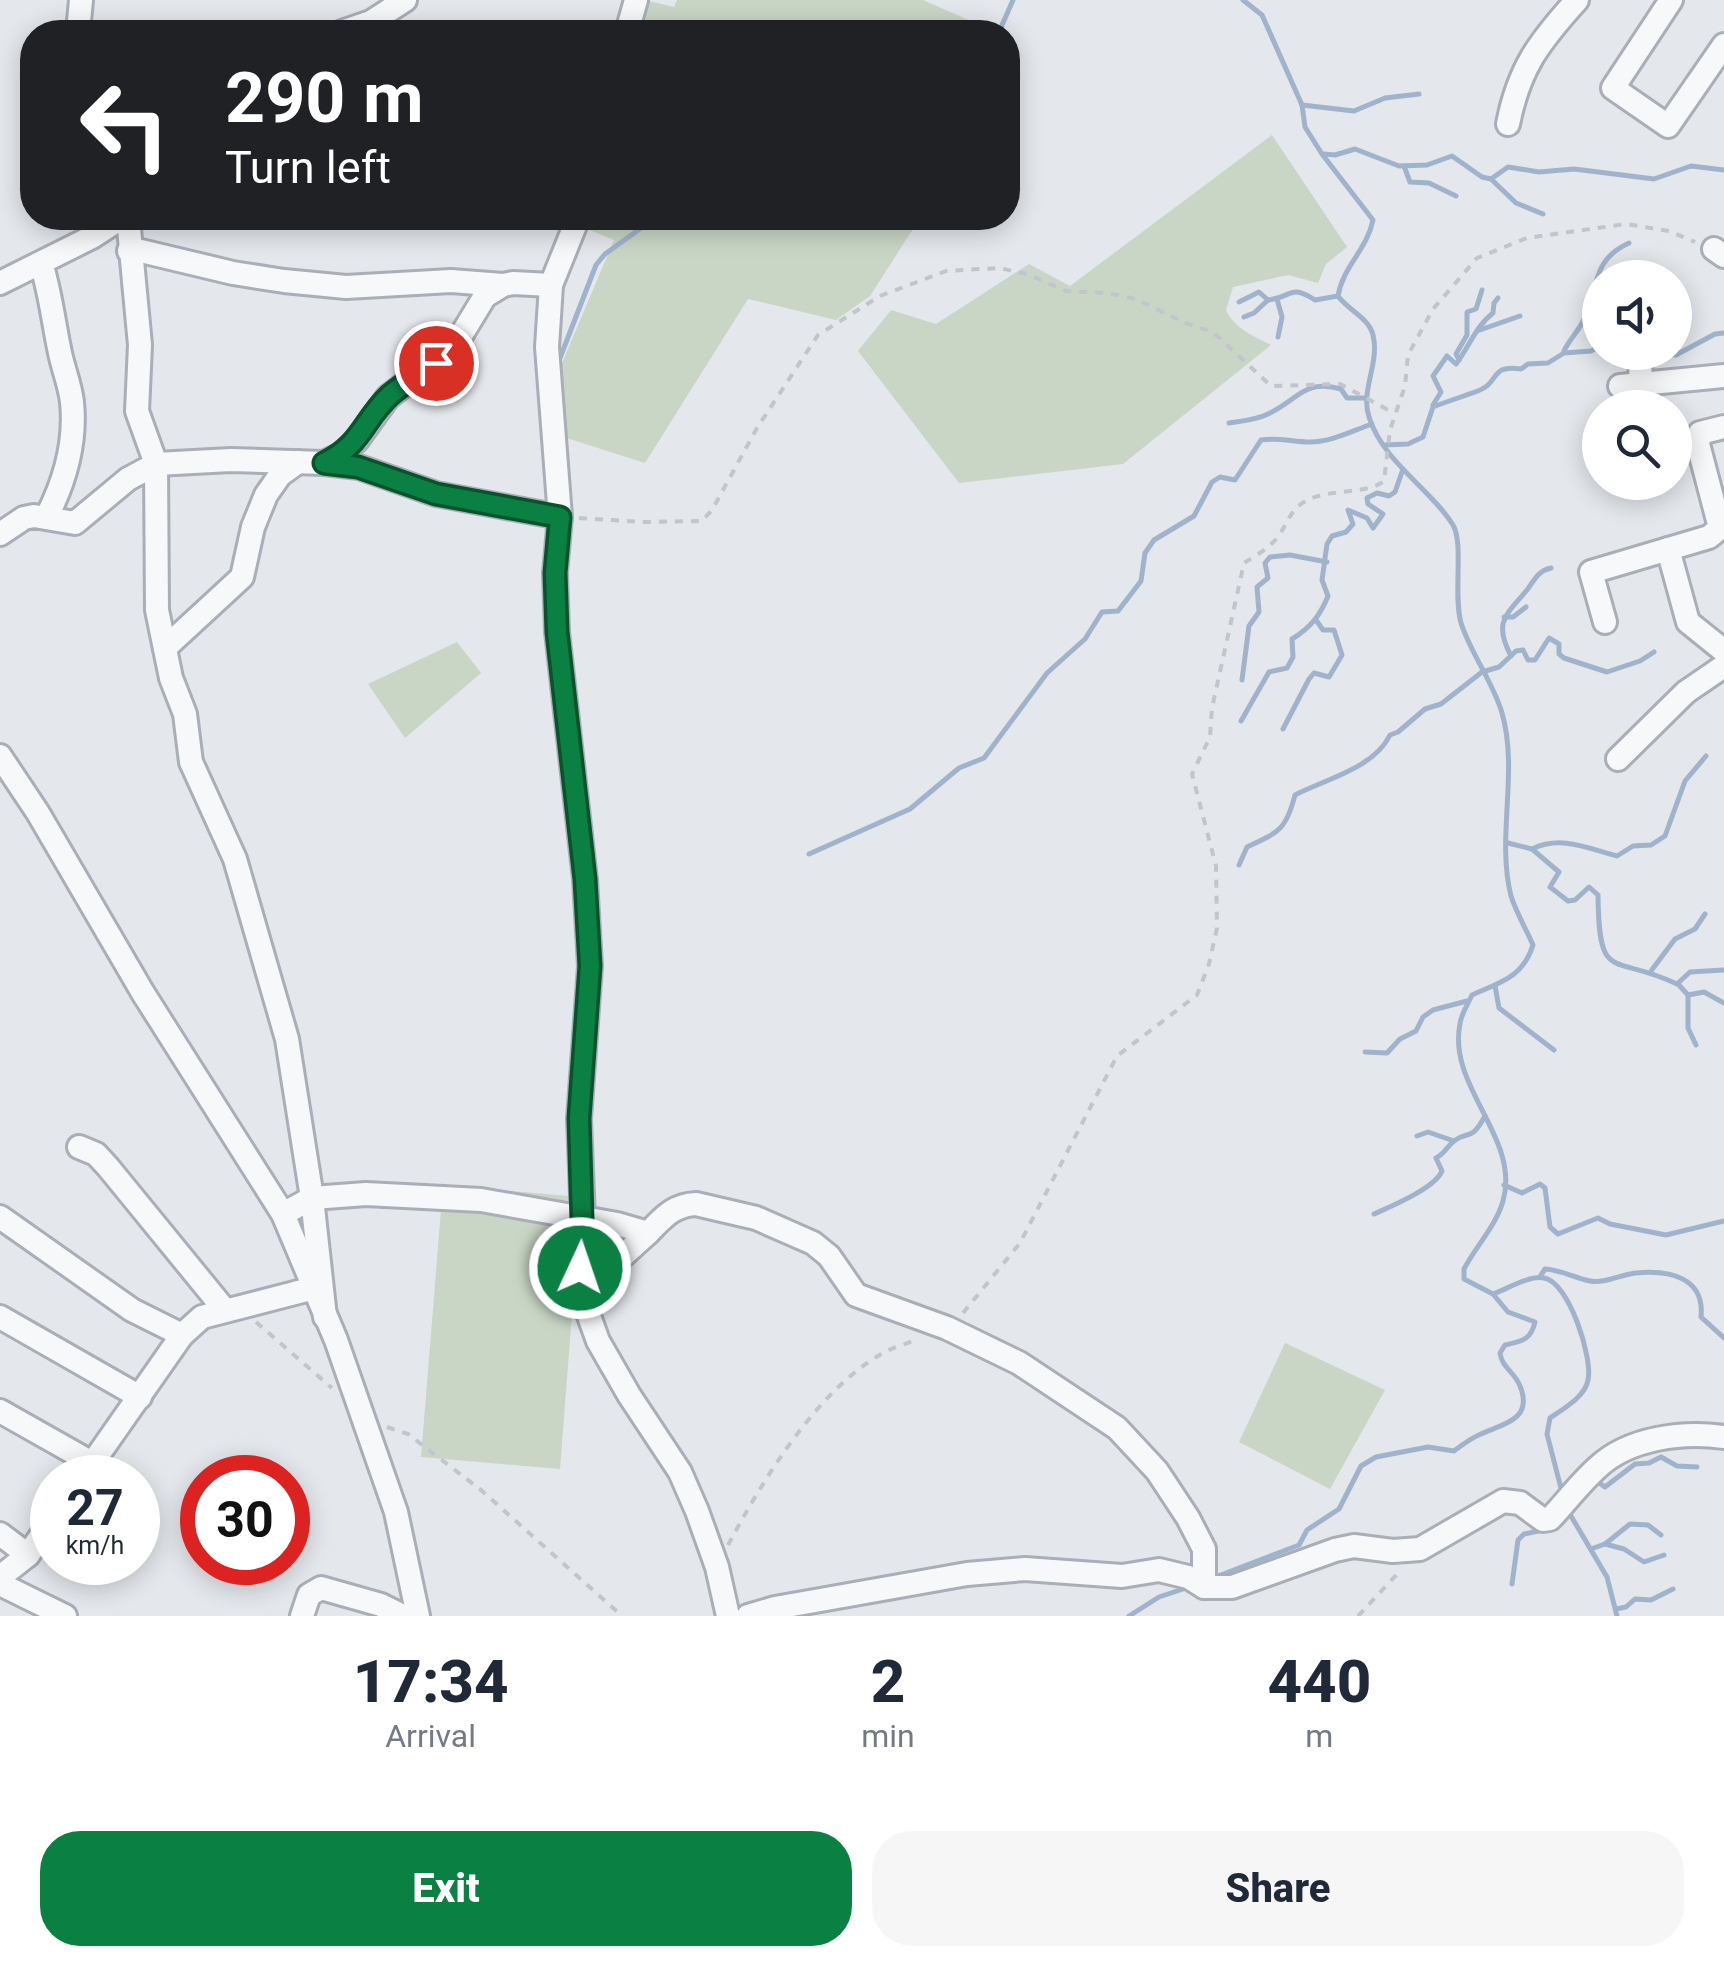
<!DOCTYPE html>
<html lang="en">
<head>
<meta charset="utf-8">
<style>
  :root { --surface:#fff; --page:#f6f6f7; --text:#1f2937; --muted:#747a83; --accent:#0b8043 }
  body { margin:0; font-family:Roboto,sans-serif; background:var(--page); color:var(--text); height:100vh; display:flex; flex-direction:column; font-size:38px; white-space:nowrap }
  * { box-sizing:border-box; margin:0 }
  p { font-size:32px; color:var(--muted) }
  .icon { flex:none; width:55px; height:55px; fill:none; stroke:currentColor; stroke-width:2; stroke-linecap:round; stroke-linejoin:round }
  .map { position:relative; height:1616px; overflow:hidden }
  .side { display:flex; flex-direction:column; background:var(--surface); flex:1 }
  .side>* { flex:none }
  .guide { position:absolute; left:20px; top:20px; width:1000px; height:210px; border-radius:40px; box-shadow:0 5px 25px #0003; background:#202124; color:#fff; overflow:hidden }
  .controls { position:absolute; left:1582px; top:260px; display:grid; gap:20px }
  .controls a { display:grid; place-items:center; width:110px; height:110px; border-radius:50%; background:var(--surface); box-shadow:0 5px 25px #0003; font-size:50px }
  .speed { position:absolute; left:30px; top:1455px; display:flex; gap:20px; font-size:50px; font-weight:700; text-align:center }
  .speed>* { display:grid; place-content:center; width:130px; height:130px; border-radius:50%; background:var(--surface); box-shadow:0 5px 25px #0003; line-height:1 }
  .speed small { font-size:25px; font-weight:400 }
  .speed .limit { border:15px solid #d22; background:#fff; color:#111 }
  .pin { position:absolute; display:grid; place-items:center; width:85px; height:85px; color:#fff; margin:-42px; border:5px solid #fff; border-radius:50%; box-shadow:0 2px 10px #0007 }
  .me { position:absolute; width:110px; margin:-55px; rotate:3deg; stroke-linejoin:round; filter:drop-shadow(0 0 8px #0008) }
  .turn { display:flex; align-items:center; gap:35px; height:210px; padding:0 40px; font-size:45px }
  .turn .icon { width:130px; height:130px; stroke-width:2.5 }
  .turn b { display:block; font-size:70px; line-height:85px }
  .eta { display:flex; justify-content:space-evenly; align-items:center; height:170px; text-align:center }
  .eta b { font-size:60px; font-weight:800; line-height:70px }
  .button { display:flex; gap:20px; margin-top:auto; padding:20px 40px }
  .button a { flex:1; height:115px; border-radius:40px; background:var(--accent); color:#fff; font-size:40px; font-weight:800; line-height:115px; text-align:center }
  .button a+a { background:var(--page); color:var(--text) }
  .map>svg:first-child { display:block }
  .green { fill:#c9d6c5 }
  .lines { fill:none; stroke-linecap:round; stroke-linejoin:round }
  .stream { stroke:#9fb4cc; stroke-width:5 }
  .minor-casing { stroke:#a9aeb7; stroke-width:28 }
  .path { stroke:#c2c5cb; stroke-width:4; stroke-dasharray:8 8; stroke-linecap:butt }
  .minor { stroke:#f7f8fa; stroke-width:22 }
  .route-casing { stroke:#07532c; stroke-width:25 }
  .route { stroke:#0b8043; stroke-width:18 }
</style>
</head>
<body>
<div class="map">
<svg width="1724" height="1616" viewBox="0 0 1724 1616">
  <rect width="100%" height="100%" fill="#e4e7ec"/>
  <g class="green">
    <polygon points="645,0 674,7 677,0 923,0 996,32 623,32"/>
    <path d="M 1272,135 L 1347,247 L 1326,264 L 1318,283 L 1288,275 L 1233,287 L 1226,310 C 1234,328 1253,336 1271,345 L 1123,464 L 959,483 L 858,351 L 891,310 L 936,324 L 1029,264 L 1070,286 Z"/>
    <polygon points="576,218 920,218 870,296 836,320 748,299 645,463 554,434 554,382 614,240 575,224"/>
    <polygon points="457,642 481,673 405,738 368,684"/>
    <polygon points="443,1185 581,1197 560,1469 421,1457"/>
    <polygon points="1285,1343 1385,1390 1330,1489 1239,1442"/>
  </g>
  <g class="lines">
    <g class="stream">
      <path d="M 1243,0 L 1262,15 L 1302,105 L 1305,127 L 1322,154 L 1373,220 C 1367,250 1343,266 1338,296 C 1348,310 1369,318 1373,335 C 1380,363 1360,391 1369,417 C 1383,462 1431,489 1453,525 C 1464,544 1453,594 1461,623 C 1471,654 1493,682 1502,713 C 1519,772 1496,837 1511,896 C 1516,912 1526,929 1533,945 C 1523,977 1501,982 1472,995 C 1468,1004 1461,1014 1460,1024 C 1447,1087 1521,1138 1503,1201 C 1496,1226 1476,1246 1464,1269 L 1464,1279 L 1493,1294 C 1507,1289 1530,1275 1544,1278 C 1569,1282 1593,1358 1588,1380 C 1585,1397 1563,1409 1550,1418 L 1547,1434 L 1563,1496"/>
      <polyline points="999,32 1013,0"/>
      <polyline points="1302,105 1354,111 1385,98 1419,94"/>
      <polyline points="1324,154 1335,155 1355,149 1399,166 1427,165 1452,156 1482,177 1491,179 1508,167 1539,172 1574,169 1654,179 1691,166 1724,170"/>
      <polyline points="1404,166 1410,182 1429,183 1456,196"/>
      <polyline points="1491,179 1516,203 1543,214"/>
      <polyline points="1277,299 1282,317 1278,337"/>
      <polyline points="1239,302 1259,292 1268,300"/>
      <polyline points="1675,309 1687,302"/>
      <path d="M 1244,317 L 1254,313 L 1268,300 C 1292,298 1289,283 1315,300 L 1338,296"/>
      <polyline points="1585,321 1600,313"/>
      <polyline points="1477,331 1520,316"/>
      <path d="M 1564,351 C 1570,338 1580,330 1585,317 C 1599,285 1592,260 1629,243"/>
      <polyline points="1648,354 1676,355 1715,334 1724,333"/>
      <polyline points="560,358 596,265 605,254 655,218"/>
      <polyline points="1459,360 1456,354 1467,335 1467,312 1476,309 1482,290"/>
      <path d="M 1433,405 L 1441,392 L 1433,376 L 1447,356 L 1456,364 C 1469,347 1476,326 1493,313 L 1494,303 L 1498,298"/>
      <path d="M 1229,423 C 1242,421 1256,420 1268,414 C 1299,399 1304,379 1341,389 L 1347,398 L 1365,398"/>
      <path d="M 1384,445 L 1408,444 L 1423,437 L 1433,407 C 1448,401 1465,396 1480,390 C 1499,383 1490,364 1521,369 L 1528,364 L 1548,363 L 1564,353 L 1591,351 L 1600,346"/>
      <polyline points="1504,617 1513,617 1526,607"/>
      <path d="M 1511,656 C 1493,622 1506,615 1527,590 C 1535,579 1538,571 1551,568"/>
      <polyline points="1242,680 1249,626 1259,612 1257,587 1268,578 1265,563 1270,557 1290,555 1327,562"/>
      <path d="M 1241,721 L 1269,672 L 1287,668 L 1293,657 L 1292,639 C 1310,628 1320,616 1328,596 L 1322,580 L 1327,544 L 1332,536 L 1346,532 L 1353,524 L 1348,510 L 1367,518 L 1373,528 L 1383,514 L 1368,504 L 1367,498 L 1377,493 L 1389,496 L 1395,492 L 1403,469"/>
      <polyline points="1283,729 1309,679 1314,673 1329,677 1342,655 1334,630 1323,630 1316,620"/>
      <path d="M 1508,843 L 1532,849 L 1559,872 L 1550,887 L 1568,901 L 1575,900 L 1589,887 L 1598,895 C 1599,985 1612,953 1677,984 L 1690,972 L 1724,970"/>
      <path d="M 1532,849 C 1561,835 1587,848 1617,856 L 1633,846 L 1651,845 L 1665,836 L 1685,781 L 1706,756"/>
      <path d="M 809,854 L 910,809 L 959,768 L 984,758 L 1047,673 L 1085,639 L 1102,612 L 1118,611 L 1141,581 L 1145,553 L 1154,540 L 1194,516 L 1212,482 L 1220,477 L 1235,480 L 1261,440 C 1278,437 1293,442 1310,442 C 1331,442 1352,431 1372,424"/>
      <path d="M 1239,865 L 1247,847 C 1279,832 1286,830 1295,795 C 1326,779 1374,768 1390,735 L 1398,732 L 1425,709 L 1441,704 L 1482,672 L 1499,667 L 1516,651 L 1523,650 L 1528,660 L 1535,660 L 1549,638 L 1559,644 L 1559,654 L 1564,658 L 1607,672 L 1640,661 L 1654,652"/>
      <polyline points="1651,971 1675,939 1695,929 1705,914"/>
      <polyline points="1678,984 1688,995 1688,1028 1696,1045"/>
      <polyline points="1495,986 1499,1008 1554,1050"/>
      <polyline points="1688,995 1704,992 1724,1003"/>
      <polyline points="1365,1052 1387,1053 1400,1039 1416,1031 1423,1017 1433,1010 1467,1001"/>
      <polyline points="1417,1136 1428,1132 1454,1141"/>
      <polyline points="1504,1185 1522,1193 1540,1184 1545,1188 1550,1227 1558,1234 1598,1218 1610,1224 1666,1235 1724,1221"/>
      <path d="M 1374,1214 C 1392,1206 1435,1188 1442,1171 L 1436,1158 C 1446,1153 1446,1147 1454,1141 C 1470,1129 1470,1143 1485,1116"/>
      <path d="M 1541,1275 L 1545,1269 C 1561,1270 1575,1278 1590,1281 C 1604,1284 1622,1274 1636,1273 C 1669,1270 1705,1277 1701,1317 L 1724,1338"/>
      <polyline points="1595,1480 1605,1487 1635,1464 1649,1463 1661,1457 1677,1466 1697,1467"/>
      <polyline points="1568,1511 1607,1577 1617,1616"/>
      <polyline points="1605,1544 1624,1549 1644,1562 1664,1555"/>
      <polyline points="1591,1549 1605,1544 1630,1524 1648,1525 1661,1535"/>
      <path d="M 1213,1578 L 1299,1545 L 1307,1530 L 1339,1509 L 1361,1466 L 1376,1457 L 1428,1447 L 1454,1451 C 1462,1445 1471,1438 1481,1434 C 1502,1424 1534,1420 1520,1386 C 1515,1372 1502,1368 1500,1353 L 1505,1345 C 1522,1341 1531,1340 1535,1322 L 1508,1312 L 1493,1294"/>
      <polyline points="1512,1584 1518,1540 1524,1534 1548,1529"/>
      <polyline points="1616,1609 1626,1607 1635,1599 1651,1600 1673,1589"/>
      <polyline points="1129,1616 1159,1597 1189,1587"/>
    </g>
    <defs>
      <g id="minor">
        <polyline points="1671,0 1613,88 1668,126 1724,45"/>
        <polyline points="78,32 81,0"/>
        <polyline points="342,32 371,22 405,0"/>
        <polyline points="627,32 636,0"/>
        <path d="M 1508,124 C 1519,68 1539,42 1577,0"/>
        <polyline points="128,218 140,345 137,411 156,464 157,610 171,678 185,714 191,762 235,859 287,1039 312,1198 325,1317"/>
        <polyline points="578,218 551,285 547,347 560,517 555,573 557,632 585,879 590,966 579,1119 583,1220 580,1268 589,1316 598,1341 629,1395 680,1472 697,1511 717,1567 728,1616"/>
        <polyline points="1714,249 1724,256"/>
        <polyline points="129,251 141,251 233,273 284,281 346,287 451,281 503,285"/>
        <path d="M 41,263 C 50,291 53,319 59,348 C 62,366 70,384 72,402 C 76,442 65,481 47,516"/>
        <polyline points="0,283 92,237 121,218"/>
        <polyline points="1640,384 1641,352"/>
        <polyline points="1620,386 1724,376"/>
        <polyline points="324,463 359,467 436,494 560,517"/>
        <polyline points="0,534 24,518 34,516 75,523 128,479 156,464 231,460 324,463 341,455 357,440 388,397 454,347 485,296 503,285 513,283 551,285"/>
        <polyline points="1668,549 1688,622 1724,651"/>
        <polyline points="1605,622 1591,572 1709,537 1720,528 1698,444 1700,433 1724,427"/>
        <polyline points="165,648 242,577 253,527 266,495 280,475 298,462"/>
        <polyline points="0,756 38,813 143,993 283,1214 336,1340 396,1512 418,1616"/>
        <polyline points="1618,759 1686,692 1724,666"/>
        <polyline points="79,1147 96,1154 108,1167 224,1309"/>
        <path d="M 283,1214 L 312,1198 L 366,1194 L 481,1200 L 617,1224 L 648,1233 C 663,1218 673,1205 696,1204 L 756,1218 L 813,1243 L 829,1256 L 856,1295 L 947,1328 L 1019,1363 L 1117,1428 L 1157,1471 L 1188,1518 L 1204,1549 L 1204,1587"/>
        <polyline points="0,1217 132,1310 182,1335"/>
        <polyline points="583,1292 648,1233"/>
        <polyline points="0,1317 140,1397"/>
        <polyline points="0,1411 92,1463"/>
        <polyline points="82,1478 182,1335 202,1317 314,1288"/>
        <polyline points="0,1534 28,1555"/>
        <polyline points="0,1577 28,1555 52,1520"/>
        <polyline points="0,1584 65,1616"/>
        <polyline points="302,1616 309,1595 321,1588 381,1605 403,1616"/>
        <path d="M 748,1616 L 775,1608 L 967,1574 L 1025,1569 L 1122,1576 L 1159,1570 L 1188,1577 L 1204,1587 L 1232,1587 L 1335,1550 L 1354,1546 L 1393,1551 L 1420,1549 L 1503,1501 L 1520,1503 L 1543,1520 L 1550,1519 C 1566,1502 1580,1483 1598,1467 C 1629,1438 1683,1431 1724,1437"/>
      </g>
    </defs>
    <use href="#minor" class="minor-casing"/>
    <g class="path">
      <polyline points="579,518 644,522 702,521 712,510 757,428 818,335 880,296 946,271 999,268 1027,274 1066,291 1108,293 1136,299 1185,323 1213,332 1271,386 1340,384 1394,413"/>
      <path d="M 963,1313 L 1020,1243 L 1117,1056 L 1197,995 L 1209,964 L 1217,928 L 1216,866 L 1192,774 L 1210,737 L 1212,708 L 1244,563 C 1255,556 1268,549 1277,538 C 1288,524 1289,510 1306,501 C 1329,488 1367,495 1384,481 L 1390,430 L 1405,386 L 1408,355 L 1433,309 L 1477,258 L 1527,238 L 1626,224 L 1669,231 L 1695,242"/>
      <polyline points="256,1322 332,1388"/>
      <polyline points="387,1427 408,1434 481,1490 622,1616"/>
      <path d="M 728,1545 C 763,1480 815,1393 881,1354 C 891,1348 905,1344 916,1340"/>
      <polyline points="1358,1616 1400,1571"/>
    </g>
    <use href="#minor" class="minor"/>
  </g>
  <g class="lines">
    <defs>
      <path id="route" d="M 436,363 C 421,373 404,383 390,395 C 363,420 362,445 324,463 L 358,467 L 436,494 L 560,517 L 555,573 L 557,632 L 585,879 L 590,966 L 579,1118 L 582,1220 L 580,1268"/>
    </defs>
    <use href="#route" class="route-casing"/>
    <use href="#route" class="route"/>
  </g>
</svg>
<div class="controls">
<a><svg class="icon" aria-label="sound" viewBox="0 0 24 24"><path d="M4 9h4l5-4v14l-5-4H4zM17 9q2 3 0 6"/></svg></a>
<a><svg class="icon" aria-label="search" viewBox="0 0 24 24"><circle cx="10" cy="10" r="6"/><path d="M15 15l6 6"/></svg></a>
</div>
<div class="speed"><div>27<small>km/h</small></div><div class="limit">30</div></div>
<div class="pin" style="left:436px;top:363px;background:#d93025"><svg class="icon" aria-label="arrive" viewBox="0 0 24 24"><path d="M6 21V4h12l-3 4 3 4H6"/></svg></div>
<svg class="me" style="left:580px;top:1268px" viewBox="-20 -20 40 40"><circle r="17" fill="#0b8043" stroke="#fff" stroke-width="3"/><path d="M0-11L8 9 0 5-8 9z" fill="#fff"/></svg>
<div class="guide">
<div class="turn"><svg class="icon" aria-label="left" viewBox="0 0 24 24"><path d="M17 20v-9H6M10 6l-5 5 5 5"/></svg><div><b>290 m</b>Turn left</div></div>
</div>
</div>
<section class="side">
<div class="eta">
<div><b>17:34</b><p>Arrival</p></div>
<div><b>2</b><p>min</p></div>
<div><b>440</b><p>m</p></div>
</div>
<div class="button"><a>Exit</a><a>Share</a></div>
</section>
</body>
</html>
